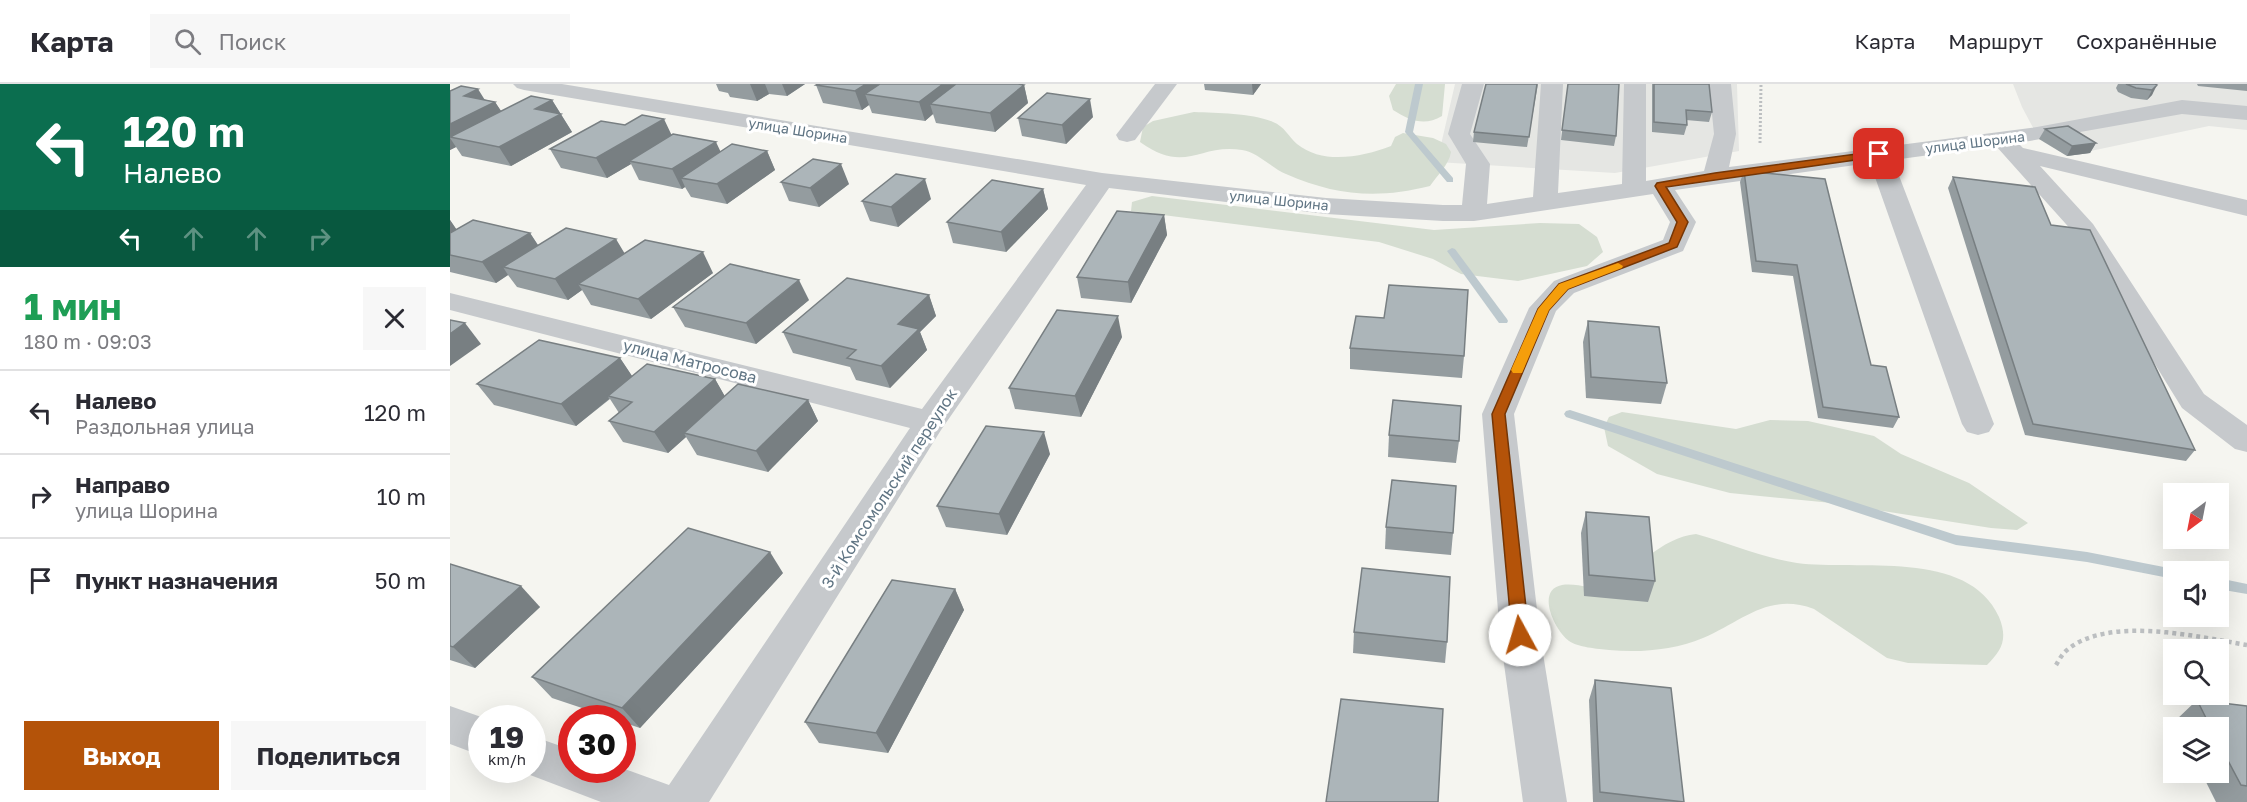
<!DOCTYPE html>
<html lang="ru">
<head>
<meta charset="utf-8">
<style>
  :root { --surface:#fff; --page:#f7f7f7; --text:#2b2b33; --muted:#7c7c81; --line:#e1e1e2; --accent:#b45309 }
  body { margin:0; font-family:"Golos Text",sans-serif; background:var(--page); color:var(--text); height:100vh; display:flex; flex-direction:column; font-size:22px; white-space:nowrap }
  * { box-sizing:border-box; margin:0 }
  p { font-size:20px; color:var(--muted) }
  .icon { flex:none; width:33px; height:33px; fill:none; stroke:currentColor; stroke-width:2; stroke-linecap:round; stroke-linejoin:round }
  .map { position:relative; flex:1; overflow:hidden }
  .sheet { display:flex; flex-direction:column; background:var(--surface); width:450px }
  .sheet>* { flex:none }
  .banner { background:#0b6e4f; color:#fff; overflow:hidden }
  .needle { width:39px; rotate:212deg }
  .tools { position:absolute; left:1713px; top:399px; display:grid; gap:12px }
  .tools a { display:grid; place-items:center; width:66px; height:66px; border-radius:0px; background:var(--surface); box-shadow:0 6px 24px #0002; font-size:30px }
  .speed { position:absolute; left:18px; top:621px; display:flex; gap:12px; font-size:30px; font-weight:700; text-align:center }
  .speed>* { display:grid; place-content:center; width:78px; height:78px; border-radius:50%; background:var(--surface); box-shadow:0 6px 24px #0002; line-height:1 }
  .speed small { font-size:15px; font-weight:400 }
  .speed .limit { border:9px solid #d22; background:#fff; color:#111 }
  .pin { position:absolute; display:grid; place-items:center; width:51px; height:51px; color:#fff; margin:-26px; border-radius:12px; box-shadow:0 3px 9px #0006 }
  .me { position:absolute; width:66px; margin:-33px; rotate:354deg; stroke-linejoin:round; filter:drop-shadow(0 0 4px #0008) }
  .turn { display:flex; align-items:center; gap:21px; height:126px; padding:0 24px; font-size:27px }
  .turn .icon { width:78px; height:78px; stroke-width:2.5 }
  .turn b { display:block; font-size:42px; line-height:51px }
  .lanes { display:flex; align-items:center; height:57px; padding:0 24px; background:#0003; justify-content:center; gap:30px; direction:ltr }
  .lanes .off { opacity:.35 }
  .round { display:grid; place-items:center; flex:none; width:63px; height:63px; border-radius:0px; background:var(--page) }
  .overview { display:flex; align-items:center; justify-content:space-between; height:102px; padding:0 24px }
  h1 { font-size:36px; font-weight:700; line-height:45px; color:#1e9e55 }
  .cta { display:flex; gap:12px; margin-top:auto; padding:12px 24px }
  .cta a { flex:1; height:69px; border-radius:0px; background:var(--accent); color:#fff; font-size:24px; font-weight:700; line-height:69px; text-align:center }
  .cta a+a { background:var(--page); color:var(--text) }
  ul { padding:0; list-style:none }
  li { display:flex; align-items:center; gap:18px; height:84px; padding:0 24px; border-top:2px solid var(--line) }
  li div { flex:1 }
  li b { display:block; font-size:22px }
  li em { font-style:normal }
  header { display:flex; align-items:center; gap:36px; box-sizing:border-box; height:84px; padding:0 30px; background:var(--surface); border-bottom:2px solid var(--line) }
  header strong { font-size:28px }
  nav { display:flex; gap:33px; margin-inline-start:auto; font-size:21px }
  .search { width:420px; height:54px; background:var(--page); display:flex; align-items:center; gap:15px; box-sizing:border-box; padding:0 21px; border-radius:0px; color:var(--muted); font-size:22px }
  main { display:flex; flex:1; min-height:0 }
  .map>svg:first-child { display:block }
  .built { fill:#e5e6e3 }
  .green { fill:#d5ddd1 }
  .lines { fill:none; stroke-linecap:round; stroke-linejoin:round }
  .stream { fill:#bdc9ce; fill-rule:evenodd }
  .path-far1 { stroke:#bcbfc1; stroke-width:3; stroke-dasharray:2 2; stroke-linecap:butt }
  .path { stroke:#bcbfc1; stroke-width:4.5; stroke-dasharray:4 4; stroke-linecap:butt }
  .minor { fill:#c6c9cc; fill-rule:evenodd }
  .wall { fill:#949c9f }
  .shaded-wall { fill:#787f82 }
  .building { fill:#acb5b9; stroke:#787f82; stroke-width:1.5 }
  .route { fill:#b45309; stroke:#753606; stroke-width:1.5 }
  .slow { fill:#f59e0b }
  .labels { text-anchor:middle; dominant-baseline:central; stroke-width:6; stroke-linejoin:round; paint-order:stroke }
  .far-street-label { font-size:14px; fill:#607584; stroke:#fff }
  .street-label { font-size:16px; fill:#607584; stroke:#fff }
</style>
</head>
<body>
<header>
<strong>Карта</strong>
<div class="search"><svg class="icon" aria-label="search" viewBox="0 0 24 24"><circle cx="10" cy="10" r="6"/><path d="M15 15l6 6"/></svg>Поиск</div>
<nav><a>Карта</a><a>Маршрут</a><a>Сохранённые</a></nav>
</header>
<main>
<section class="sheet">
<div class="banner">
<div class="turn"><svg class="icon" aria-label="left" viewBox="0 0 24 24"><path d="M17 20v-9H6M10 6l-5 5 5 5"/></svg><div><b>120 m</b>Налево</div></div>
<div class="lanes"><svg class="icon" aria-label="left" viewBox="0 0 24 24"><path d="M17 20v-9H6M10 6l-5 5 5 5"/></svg><svg class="icon off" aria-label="ahead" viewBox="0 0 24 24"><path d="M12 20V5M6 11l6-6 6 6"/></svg><svg class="icon off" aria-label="ahead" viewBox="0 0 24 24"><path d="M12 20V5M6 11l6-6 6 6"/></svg><svg class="icon off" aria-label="right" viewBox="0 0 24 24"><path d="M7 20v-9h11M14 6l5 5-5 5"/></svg></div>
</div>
<div class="overview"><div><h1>1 мин</h1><p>180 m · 09:03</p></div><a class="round"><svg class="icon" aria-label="close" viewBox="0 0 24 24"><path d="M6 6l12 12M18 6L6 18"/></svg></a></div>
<ul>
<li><svg class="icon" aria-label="left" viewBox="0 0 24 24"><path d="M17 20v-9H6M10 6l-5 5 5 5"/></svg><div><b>Налево</b><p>Раздольная улица</p></div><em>120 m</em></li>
<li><svg class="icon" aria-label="right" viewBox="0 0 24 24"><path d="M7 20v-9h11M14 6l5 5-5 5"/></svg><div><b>Направо</b><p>улица Шорина</p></div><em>10 m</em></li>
<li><svg class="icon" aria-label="arrive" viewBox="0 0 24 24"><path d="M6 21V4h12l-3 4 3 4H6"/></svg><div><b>Пункт назначения</b></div><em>50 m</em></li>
</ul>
<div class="cta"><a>Выход</a><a>Поделиться</a></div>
</section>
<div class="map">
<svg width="1797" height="718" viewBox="0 0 1797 718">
  <rect width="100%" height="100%" fill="#f5f5f0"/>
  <g class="built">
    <polygon points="1005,0 1287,0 1289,67 1165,89 987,78"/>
    <polygon points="1563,0 1797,0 1797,46 1759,42 1617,72 1589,55 1572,23"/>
  </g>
  <g class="green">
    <path d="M 946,0 L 995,0 L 992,32 C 974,43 959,36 943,26 L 939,12 Z"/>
    <path d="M 744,28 C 768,29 801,29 823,38 C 834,42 839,53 847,60 C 873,81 912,73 941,62 L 945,53 L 953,49 L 983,54 L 996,60 L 1001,68 C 999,81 988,90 980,102 C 928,115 886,112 836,90 C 822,84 807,68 792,66 C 749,59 736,91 690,58 L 693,43 L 703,37 Z"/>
    <polygon points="702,112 984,146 1090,139 1129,140 1147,153 1153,168 1137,182 1068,197 1011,190 983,175 929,158 681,127 682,118"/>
    <polygon points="1172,328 1286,345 1320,336 1358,337 1424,352 1451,370 1519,399 1578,439 1567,446 1541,444 1382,419 1280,409 1207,390 1158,362 1154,343 1159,333"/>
    <path d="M 1246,450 C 1279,459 1313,474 1347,479 C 1407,487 1518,464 1549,533 C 1558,555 1552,566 1537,581 L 1458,579 L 1437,574 L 1364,525 C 1318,508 1293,537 1253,554 C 1224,566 1191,569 1159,566 C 1148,565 1127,563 1119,557 C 1105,547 1085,506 1112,501 C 1127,499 1144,505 1158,508 C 1182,487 1212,453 1246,450 Z"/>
  </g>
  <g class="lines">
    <g class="stream">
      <polygon points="965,0 973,0 963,48 1003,94 1003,98 997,98 955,48"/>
      <polygon points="1002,164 1005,165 1057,235 1058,237 1057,239 1049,239 997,167"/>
      <polygon points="1120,326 1506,451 1637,468 1724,485 1729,488 1724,488 1724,495 1637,478 1506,461 1116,333 1114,330 1116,327"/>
      <polygon points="1768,494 1797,500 1797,510 1768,505"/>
    </g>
    <polyline class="path-far1" points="1310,59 1311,0"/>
    <path class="path" d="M 1606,581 C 1609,576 1612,570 1617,566 C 1659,531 1748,553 1797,561"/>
    <g class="minor">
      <polygon points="63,0 112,0 652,89 876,114 993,121 1012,121 1016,80 998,50 1012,0 1034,0 1020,50 1040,80 1037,120 1083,113 1091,0 1113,0 1108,109 1172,100 1174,0 1196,0 1196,97 1254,87 1264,50 1259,0 1281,0 1286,50 1279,83 1587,43 1732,16 1797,22 1797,36 1732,30 1568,59 1573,64 1797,116 1797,132 1590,82 1643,140 1754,310 1797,341 1797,368 1785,365 1732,324 1624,149 1546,62 1443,76 1544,340 1539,348 1528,351 1517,348 1512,340 1420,79 1225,106 1246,138 1233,167 1124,209 1106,227 1064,330 1090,551 1117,718 1073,718 1050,551 1032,330 1079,224 1104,197 1213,156 1220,138 1203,110 1024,137 993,137 876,130 659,104 491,346 259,718 151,718 67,686 82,686 82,652 122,666 122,686 172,684 219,701 460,344 0,226 0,209 472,325 636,101 74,6 67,4"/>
      <polygon points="705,0 727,0 685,56 677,58 669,56 666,51"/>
      <polygon points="0,622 34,634 32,634 32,672 0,660"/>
    </g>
  </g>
  <g class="wall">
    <polygon points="266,0 355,0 337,12 319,10 307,17 280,13 278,9 269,7"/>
    <polygon points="754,0 811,0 803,11 755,6"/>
    <polygon points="1088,0 1077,63 1023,58 1024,48"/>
    <polygon points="1118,0 1166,52 1164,62 1111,56"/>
    <polygon points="1202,0 1259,0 1262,28 1259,38 1236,36 1237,41 1234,51 1202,48"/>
    <polygon points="1668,0 1705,0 1702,11 1697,16 1681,14 1668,8 1666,4"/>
    <polygon points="1747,0 1797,0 1797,7 1748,2"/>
    <polygon points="366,1 574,1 578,19 545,48 486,39 483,30 475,37 422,29 419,21 412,26 373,19"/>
    <polygon points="0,7 45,18 51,27 102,16 122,48 61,82 12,72 6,63 0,66"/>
    <polygon points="643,33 616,60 572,52 568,34"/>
    <polygon points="1595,45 1646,59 1640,69 1617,72 1589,55"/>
    <polygon points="222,51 271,68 317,67 325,86 277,120 241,113 235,103 232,105 189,96 181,80 157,94 111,84 100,65"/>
    <polygon points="1294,87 1421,281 1449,333 1443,344 1368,334 1343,192 1302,188 1290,98"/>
    <polygon points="1503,93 1601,141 1745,366 1736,377 1575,351 1498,104"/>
    <polygon points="331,98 399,100 369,123 339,117"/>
    <polygon points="593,105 598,125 556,168 503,159 497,138"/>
    <polygon points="481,115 448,143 420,137 412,117"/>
    <polygon points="714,131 717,151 681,219 631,214 627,193"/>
    <polygon points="0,136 6,145 80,149 88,161 175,169 263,189 201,235 141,221 132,206 118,216 67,203 58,191 46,199 0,188"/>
    <polygon points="479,211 486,232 470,248 477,266 440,304 406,296 400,283 343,269 333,248"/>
    <polygon points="359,216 306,260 235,243 223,223"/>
    <polygon points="934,234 1014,272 1012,294 900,285 900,264"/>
    <polygon points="1138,237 1217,299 1211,320 1136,314 1133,258"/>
    <polygon points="672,253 631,333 565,325 559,304"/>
    <polygon points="170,274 182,292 265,295 275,313 358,316 368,337 318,388 247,371 236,353 218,369 173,358 159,337 169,329 160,315 126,342 44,321 27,300"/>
    <polygon points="939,351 1009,357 1006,379 938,373"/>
    <polygon points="600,370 557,451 496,443 487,422"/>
    <polygon points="1136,428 1205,497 1198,518 1134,512 1131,449"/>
    <polygon points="936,443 1003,449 1001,471 935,465"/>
    <polygon points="0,480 90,523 25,584 0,576"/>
    <polygon points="333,489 190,644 172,638 172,634 162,634 102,614 82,593"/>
    <polygon points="505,505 514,526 438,669 369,659 355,638"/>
    <polygon points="904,548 997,558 995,579 903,569"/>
    <polygon points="1145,596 1221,604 1233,718 1143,718 1139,616"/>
    <polygon points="1747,616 1797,622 1797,718 1766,718 1751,688 1768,688 1768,644 1729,644 1726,636"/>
  </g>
  <g class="shaded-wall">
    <polygon points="300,0 315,0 319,10 307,17"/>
    <polygon points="332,0 355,0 337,12"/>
    <polygon points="416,0 444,0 415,10 419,21 412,26 405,7"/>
    <polygon points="493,0 519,0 480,20 483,30 475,37 469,18"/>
    <polygon points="802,0 811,0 803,11"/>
    <polygon points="574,1 578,19 545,48 540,29"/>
    <polygon points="1707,1 1702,11 1697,16 1702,6"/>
    <polygon points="28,5 38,21 45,18 57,36 0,53 0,40 14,12"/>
    <polygon points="640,15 643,33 616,60 612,41"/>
    <polygon points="102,16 122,48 61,82 49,63 85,25"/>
    <polygon points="214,35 223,54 179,77 181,80 157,94 146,74"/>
    <polygon points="0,54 6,63 0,66"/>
    <polygon points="266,58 275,77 231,94 235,103 232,105 222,85"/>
    <polygon points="1646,59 1640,69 1617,72 1622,62"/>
    <polygon points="317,67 325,86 277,120 267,100"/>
    <polygon points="391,80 399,100 369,123 360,104"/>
    <polygon points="475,95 481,115 448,143 441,123"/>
    <polygon points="593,105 598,125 556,168 551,148"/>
    <polygon points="714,131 717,151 681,219 678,198"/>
    <polygon points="0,136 11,152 0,158"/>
    <polygon points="80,149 93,169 53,183 58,191 46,199 32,178"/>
    <polygon points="166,155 178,175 128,200 132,206 118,216 105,195"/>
    <polygon points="253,168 263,189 201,235 188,215"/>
    <polygon points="349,196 359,216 306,260 296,239"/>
    <polygon points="479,211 486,232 470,248 477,266 440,304 431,282 448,240"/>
    <polygon points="668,232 672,253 631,333 625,312"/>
    <polygon points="15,239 31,260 0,282 0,250"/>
    <polygon points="170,274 184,295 158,312 159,315 126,342 111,320"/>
    <polygon points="265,295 277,316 234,349 236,353 218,369 204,348"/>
    <polygon points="358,316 368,337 318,388 306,367"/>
    <polygon points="594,348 600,370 557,451 549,430"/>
    <polygon points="320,468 333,489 190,644 172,624"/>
    <polygon points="71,502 90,523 25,584 3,563"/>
    <polygon points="505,505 514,526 438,669 426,649"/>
  </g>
  <g class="building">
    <polygon points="368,0 416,0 405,7 366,1"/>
    <polygon points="430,0 493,0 469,18 415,10"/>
    <polygon points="506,0 568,0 574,1 540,29 480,20"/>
    <polygon points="1036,0 1087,0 1079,53 1024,48"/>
    <polygon points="1118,0 1169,0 1166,52 1112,46"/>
    <polygon points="1204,0 1259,0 1262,28 1236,26 1237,41 1204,38"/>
    <polygon points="1676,0 1705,0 1707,1 1702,6 1686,4"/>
    <polygon points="11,2 28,5 14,12 45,18 0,40 0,7"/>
    <polygon points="597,9 640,15 612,41 568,34"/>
    <polygon points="81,12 102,16 85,25 111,30 49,63 0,53"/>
    <polygon points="192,31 214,35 146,74 100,65 151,37 175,41"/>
    <polygon points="1618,42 1646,59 1622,62 1595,45"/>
    <polygon points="223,50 266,58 222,85 179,77"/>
    <polygon points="282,60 317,67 267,100 231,94"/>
    <polygon points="363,75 391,80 360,104 331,98"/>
    <polygon points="1294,87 1375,95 1421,281 1436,283 1449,333 1373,323 1347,181 1306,177"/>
    <polygon points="446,90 475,95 441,123 412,117"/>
    <polygon points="1503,93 1585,103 1601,141 1640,146 1745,366 1583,340"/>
    <polygon points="542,96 593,105 551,148 497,138"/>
    <polygon points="667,127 714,131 678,198 627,193"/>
    <polygon points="23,136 80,149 32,178 0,171 0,149"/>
    <polygon points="116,144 166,155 105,195 53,183"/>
    <polygon points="195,156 253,168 188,215 128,200"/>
    <polygon points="280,180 349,196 296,239 223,223"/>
    <polygon points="397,194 479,211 448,240 469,245 431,282 397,274 406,266 333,248"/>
    <polygon points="939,201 1018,206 1014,272 900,264 906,232 934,234"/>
    <polygon points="607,226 668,232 625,312 559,304"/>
    <polygon points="0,236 15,239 0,250"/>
    <polygon points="1138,237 1209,243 1217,299 1141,293"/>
    <polygon points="89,256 170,274 111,320 27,300"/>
    <polygon points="197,280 265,295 204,348 159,337 182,318 158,312"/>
    <polygon points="288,300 358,316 306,367 234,349"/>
    <polygon points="943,316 1011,322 1009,357 939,351"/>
    <polygon points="536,342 594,348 549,430 487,422"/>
    <polygon points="942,396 1006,402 1003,449 936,443"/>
    <polygon points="1136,428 1199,433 1205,497 1139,491"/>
    <polygon points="238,444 320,468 172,624 82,593"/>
    <polygon points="0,480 71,502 3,563 0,562"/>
    <polygon points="912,484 1000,493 997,558 904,548"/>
    <polygon points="442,496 505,505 426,649 355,638"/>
    <polygon points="1145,596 1221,604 1234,718 1150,708"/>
    <polygon points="891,615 993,625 988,718 876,718"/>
    <polygon points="1747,616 1797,622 1797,702 1791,701 1768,658 1768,644 1761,644"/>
  </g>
  <polygon class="route" points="1429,67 1433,68 1433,72 1216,103 1238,138 1227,163 1118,205 1099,226 1055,330 1079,551 1076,556 1070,558 1065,556 1062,551 1042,330 1088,225 1109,200 1219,159 1227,138 1205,102 1207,99 1265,89"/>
  <polygon class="slow" points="1168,179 1173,182 1172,184 1118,205 1099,226 1072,289 1063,289 1061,286 1088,225 1109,200"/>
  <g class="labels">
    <g class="far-street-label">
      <text transform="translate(348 46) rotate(9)">улица Шорина</text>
      <text transform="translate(1525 58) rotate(-7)">улица Шорина</text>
      <text transform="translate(829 116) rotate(6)">улица Шорина</text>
    </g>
    <g class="street-label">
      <text transform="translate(240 277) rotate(14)">улица Матросова</text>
      <text transform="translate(439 404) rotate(-57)">3-й Комсомольский переулок</text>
    </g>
  </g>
</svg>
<div class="tools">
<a><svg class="needle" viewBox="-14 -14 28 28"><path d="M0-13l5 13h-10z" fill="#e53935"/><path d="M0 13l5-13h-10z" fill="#7c7c81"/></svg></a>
<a><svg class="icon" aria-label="sound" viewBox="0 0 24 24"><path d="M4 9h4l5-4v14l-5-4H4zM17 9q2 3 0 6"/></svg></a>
<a><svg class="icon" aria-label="search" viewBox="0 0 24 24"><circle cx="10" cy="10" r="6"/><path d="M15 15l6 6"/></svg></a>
<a><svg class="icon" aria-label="layers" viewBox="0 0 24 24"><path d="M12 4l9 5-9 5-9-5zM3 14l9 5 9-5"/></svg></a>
</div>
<div class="speed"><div>19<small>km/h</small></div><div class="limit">30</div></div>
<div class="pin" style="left:1429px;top:70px;background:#d93025"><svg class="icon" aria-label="arrive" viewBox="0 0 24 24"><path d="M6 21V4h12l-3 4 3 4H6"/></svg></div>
<svg class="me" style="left:1070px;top:551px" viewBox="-20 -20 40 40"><circle r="19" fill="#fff"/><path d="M0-13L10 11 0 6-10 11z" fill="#b45309"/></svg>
</div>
</main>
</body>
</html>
